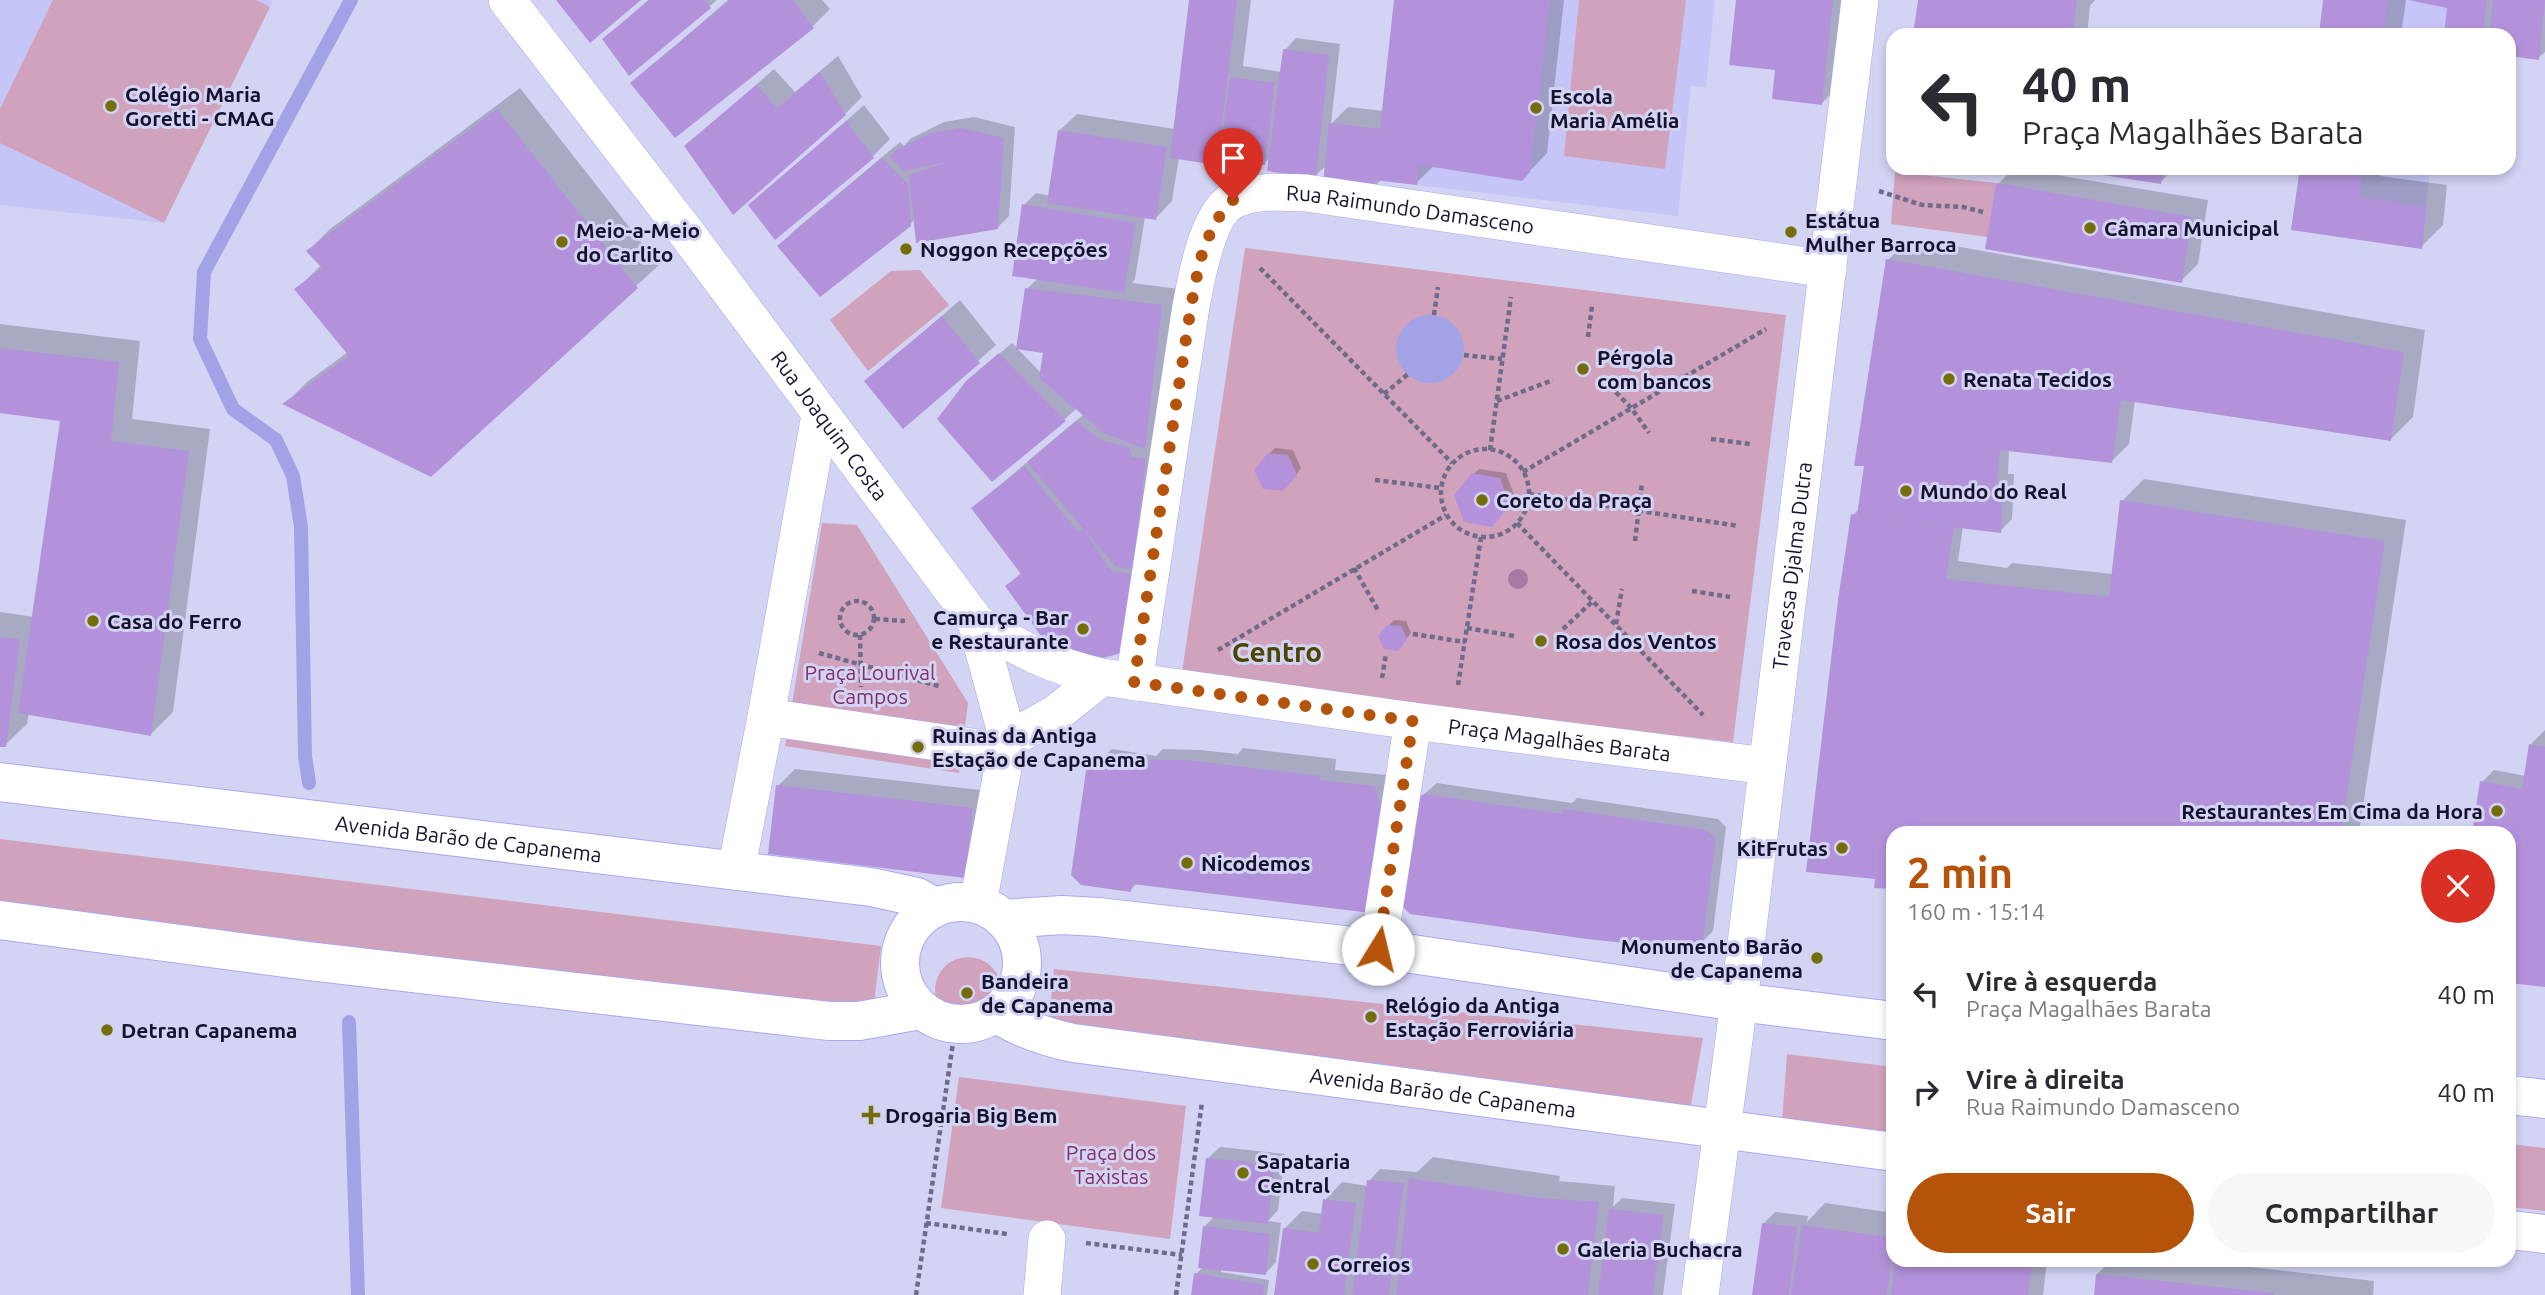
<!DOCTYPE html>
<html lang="pt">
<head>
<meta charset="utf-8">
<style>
  :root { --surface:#fff; --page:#f7f7f7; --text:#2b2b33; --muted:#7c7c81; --accent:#b45309 }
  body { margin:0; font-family:Ubuntu,sans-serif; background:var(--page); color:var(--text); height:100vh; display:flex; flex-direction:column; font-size:26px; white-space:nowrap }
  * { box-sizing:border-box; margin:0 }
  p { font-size:23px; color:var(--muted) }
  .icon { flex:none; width:38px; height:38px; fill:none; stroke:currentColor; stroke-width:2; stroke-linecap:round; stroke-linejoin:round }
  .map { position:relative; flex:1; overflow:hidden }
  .drawer { position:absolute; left:1886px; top:826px; width:630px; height:441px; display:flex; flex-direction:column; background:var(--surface); border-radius:21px; box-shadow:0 4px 10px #0003 }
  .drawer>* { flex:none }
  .guide { position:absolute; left:1886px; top:28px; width:630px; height:147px; border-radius:21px; box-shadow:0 4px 10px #0003; background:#fff; color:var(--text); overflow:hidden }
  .pin { position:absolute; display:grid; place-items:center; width:60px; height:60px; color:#fff; margin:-72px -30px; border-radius:50% 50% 50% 0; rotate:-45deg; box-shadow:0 0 7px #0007 }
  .pin .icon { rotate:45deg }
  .me { position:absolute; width:77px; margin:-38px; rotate:9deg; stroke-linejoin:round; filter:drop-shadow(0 0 5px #0008) }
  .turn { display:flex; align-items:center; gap:24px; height:147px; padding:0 21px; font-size:32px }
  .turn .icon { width:91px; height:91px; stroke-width:2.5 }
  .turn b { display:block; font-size:49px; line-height:60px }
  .round { display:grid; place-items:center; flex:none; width:74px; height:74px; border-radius:37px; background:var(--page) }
  .headline { display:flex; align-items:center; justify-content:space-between; height:119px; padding:0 21px }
  h1 { font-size:42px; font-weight:700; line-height:52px; color:var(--accent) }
  .action { display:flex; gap:14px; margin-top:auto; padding:14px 21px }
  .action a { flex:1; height:80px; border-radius:42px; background:var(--accent); color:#fff; font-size:28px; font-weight:700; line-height:80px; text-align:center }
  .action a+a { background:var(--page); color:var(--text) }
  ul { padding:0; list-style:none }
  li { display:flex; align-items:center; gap:21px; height:98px; padding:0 21px }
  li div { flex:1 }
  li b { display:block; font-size:26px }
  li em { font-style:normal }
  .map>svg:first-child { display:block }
  .built { fill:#c5c5f8 }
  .green { fill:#d1a2bc }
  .water { fill:#a3a2e7 }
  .shadow { fill:#0003 }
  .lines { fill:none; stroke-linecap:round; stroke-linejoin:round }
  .stream { stroke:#a3a2e7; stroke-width:14 }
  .building { fill:#b392db }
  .street-casing { stroke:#a9a7f3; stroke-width:38 }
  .secondary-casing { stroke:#a9a7f3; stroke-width:40 }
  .path { stroke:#6e6c8a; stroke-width:4.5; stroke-dasharray:5 3.5; stroke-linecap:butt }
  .street { stroke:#fff; stroke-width:37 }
  .secondary { stroke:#fff; stroke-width:38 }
  .tree { fill:#a67aa5 }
  .route { stroke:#b45309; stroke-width:12; stroke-dasharray:0 21.6 }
  .poi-dot { fill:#756d0a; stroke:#d3d4f4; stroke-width:2.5 }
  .labels { text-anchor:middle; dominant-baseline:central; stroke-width:6; stroke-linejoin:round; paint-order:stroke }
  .poi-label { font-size:21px; font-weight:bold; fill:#15122e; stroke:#d3d4f4; text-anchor:start }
  .street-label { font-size:21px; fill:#15122e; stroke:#d3d4f4 }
  .park-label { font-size:21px; fill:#823064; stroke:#d3d4f4 }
  .district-label { font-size:28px; font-weight:bold; fill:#4a4502; stroke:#d3d4f4 }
</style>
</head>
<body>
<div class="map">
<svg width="2545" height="1295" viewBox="0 0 2545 1295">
  <rect width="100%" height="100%" fill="#d3d4f4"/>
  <g class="built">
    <polygon points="0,0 273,0 164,223 0,205"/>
    <polygon points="1394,0 1715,0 1706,87 1691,86 1678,216 1375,180"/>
    <polygon points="2323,0 2448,0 2444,35 2319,35"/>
    <polygon points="2300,168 2430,168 2422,249 2291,230"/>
  </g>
  <g class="green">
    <polygon points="53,0 256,0 270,7 164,223 0,143 0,109"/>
    <polygon points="1579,0 1686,0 1665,169 1564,156"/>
    <polygon points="1895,172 1996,183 1988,237 1891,224"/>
    <polygon points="1245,248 1786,315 1733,742 1181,679"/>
    <polygon points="920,270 949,305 868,371 830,320 891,271"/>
    <polygon points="822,523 857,525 968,703 959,773 785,746"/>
    <polygon points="0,839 881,946 873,1011 0,911"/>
    <circle cx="968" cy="990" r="33"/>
    <polygon points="1054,969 1703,1038 1690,1110 1048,1033"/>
    <polygon points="1787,1054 1893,1067 1893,1135 1782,1122"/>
    <polygon points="959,1077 1186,1106 1170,1239 941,1208"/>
    <polygon points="2510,1144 2545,1148 2545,1211 2510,1207"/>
  </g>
  <circle class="water" cx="1430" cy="349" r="34"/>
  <g class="shadow">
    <polygon points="648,0 717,0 630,73 604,39"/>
    <polygon points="728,0 822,0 830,9 813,26 632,83"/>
    <polygon points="1191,0 1251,0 1243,66 1282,72 1285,50 1296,38 1340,44 1331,124 1348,107 1384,111 1396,0 1564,0 1547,153 1522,179 1434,166 1416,183 1382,179 1372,189 1327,165 1315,176 1271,157 1264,163 1222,157 1216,163 1179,157 1172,201 1155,219 1145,217 1135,279 1132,283 1179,289 1161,430 1150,441 1163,442 1139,634 1007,586 1022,572 973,508 1084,414 1077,408 1064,420 980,370 1012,343 1042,374 1045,352 1027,289 1038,278 1024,205 1036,193 1050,196 1059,131 1077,114 1175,129"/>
    <polygon points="1738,0 1848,0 1839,86 1821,104 1777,69"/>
    <polygon points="1919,0 2095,0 2090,6 2087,35 1915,35"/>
    <polygon points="2325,0 2406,0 2401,35 2320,35"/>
    <polygon points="2410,0 2545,0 2545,52 2538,58 2510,54 2510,35 2446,35 2449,6"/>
    <polygon points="838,56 862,97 845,114 687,146 774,69 795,92"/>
    <polygon points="520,88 659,265 430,475 285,404 307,382 348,352 297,289 321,265 308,251 330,229"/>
    <polygon points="864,105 890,139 873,156 775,238 751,205"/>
    <polygon points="974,117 1015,127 1009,216 997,228 915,219 910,225 779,246 796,229 900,142 904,146 910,139 944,122"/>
    <polygon points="2014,168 2208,200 2198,264 2181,281 1998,184"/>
    <polygon points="2058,168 2174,168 2161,182"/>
    <polygon points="2302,168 2381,168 2380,176 2447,185 2443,225 2421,247"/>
    <polygon points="1910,238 2425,330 2413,417 2391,439 2135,400 2129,444 2112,461 2009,449 2008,474 2014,474 2012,519 2000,531 1963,526 1958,561 2007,568 2012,563 2113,574 2122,501 2144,479 2406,520 2359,833 1894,833 1853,515 1860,508 1888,260"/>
    <polygon points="960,300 996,345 903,427 866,382"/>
    <polygon points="0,324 140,341 132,419 210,429 173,712 151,734 29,713 27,724 5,745 0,745 0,612 34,617 62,419 0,411"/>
    <polygon points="1275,448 1293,450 1301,468 1289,484 1269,454"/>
    <polygon points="1479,469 1506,473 1515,498 1497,519 1473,475"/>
    <polygon points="1394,620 1406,621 1411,633 1403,643 1388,626"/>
    <polygon points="2545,730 2545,985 2510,981 2510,833 2474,833 2482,782 2494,770 2526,776 2530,745"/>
    <polygon points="1243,748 1336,759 1335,770 1387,775 1382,899 1137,883 1130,891 1088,772 1112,749 1156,756 1163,749 1200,750 1238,754"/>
    <polygon points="795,769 989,791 964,876 778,786"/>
    <polygon points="1437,783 1572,803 1577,798 1718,819 1726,827 1713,931 1701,943 1416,801"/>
    <polygon points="1220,1147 1285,1154 1278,1210 1268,1221 1281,1223 1276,1262 1265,1274 1221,1269 1221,1272 1269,1280 1267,1295 1192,1295 1196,1274 1203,1267 1205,1226 1215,1216 1208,1158"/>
    <polygon points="1433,1157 1560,1176 1559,1181 1615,1186 1613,1207 1622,1198 1675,1204 1663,1295 1276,1295 1285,1228 1302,1211 1323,1214 1325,1200 1342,1182 1368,1186 1369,1181 1380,1169 1417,1172"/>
    <polygon points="1825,1203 1894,1213 1894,1260 2047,1260 2043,1295 1754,1295 1763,1224 1775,1212 1808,1216 1807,1222"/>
    <polygon points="2112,1260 2188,1260 2374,1281 2373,1295 2096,1295 2097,1274"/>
  </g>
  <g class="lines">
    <g class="stream">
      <polyline points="309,783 305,756 301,527 293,476 276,440 233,409 200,339 204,272 351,0"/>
      <polyline points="349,1022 358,1295"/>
    </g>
  </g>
  <g class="building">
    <polygon points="556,0 641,0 590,43"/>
    <polygon points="650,0 704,0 711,8 629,76 602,39"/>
    <polygon points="730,0 792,0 814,28 675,138 630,83"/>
    <polygon points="1189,0 1237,0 1217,165 1170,158"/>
    <polygon points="1394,0 1550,0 1530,172 1522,181 1420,165 1417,185 1374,180 1373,191 1323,184 1329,123 1380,129"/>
    <polygon points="1736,0 1833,0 1822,105 1772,99 1775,70 1729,65"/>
    <polygon points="1918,0 2077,0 2072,35 1913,35"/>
    <polygon points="2323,0 2388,0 2383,35 2319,35"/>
    <polygon points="2408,0 2487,0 2483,35 2444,35 2447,8"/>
    <polygon points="2493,0 2545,0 2539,60 2510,56 2510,35 2489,35"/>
    <polygon points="1283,49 1329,55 1316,178 1267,171"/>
    <polygon points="820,72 846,115 733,215 684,146 756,85 777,108"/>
    <polygon points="1230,77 1275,83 1265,165 1219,159"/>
    <polygon points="497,109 638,288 431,477 282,404 349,356 294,289 322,268 306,251"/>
    <polygon points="846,121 874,158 775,240 748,205"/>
    <polygon points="961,128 1004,138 998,229 916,243 909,175 950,161 904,171 890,157 896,150 931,133"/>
    <polygon points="1058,130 1167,147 1156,220 1047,203"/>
    <polygon points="882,158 908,184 911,226 820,297 777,246"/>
    <polygon points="2057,168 2163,168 2161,184"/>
    <polygon points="2300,168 2363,168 2359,197 2426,207 2422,249 2291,230"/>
    <polygon points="1996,183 2192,217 2182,283 1985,249"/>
    <polygon points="1022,204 1136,223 1124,293 1012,276"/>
    <polygon points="1886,259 2404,352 2391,441 2121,400 2112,463 2000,450 1997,484 1972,481 2003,486 2001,533 1867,517 1954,528 1946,579 2109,597 2120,500 2385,541 2341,833 1894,833 1894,889 1874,888 1875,879 1806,872 1838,600 1851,514 1857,515 1864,466 1854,466"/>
    <polygon points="1025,288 1162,305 1145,449 1104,433 1039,378 1043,353 1016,349"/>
    <polygon points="942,316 980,363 903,429 864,381"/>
    <polygon points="0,348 119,362 111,441 189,451 151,736 18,713 60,421 0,413"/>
    <polygon points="999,353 1066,421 992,482 937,419 966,381"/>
    <polygon points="1076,421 1101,440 1129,447 1132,457 1146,459 1133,569 1116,567 1027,462"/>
    <polygon points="1268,453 1288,455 1297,475 1283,491 1263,489 1254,470"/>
    <polygon points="1024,466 1078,532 1083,529 1111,571 1133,574 1122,653 1064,668 1005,586 1021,574 971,508"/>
    <polygon points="1472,473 1500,478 1510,505 1492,527 1464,522 1454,495"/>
    <polygon points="1387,625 1401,626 1407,639 1398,651 1384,649 1378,636"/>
    <polygon points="0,637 20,639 6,747 0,747"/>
    <polygon points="2529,744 2545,747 2545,987 2510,983 2510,833 2472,833 2480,781 2522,789"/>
    <polygon points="1099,760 1148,768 1150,760 1187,760 1320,776 1319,780 1375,786 1382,811 1371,913 1132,884 1131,892 1081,885 1071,875 1086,771"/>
    <polygon points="776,785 973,808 965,878 768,854"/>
    <polygon points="1424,794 1563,814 1564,809 1706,830 1716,839 1702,945 1690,950 1587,939 1410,914 1399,903 1414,800"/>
    <polygon points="1206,1158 1274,1165 1268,1224 1199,1216"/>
    <polygon points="1409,1178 1539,1198 1599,1202 1588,1295 1396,1295"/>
    <polygon points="1367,1180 1404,1183 1389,1295 1352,1295"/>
    <polygon points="1323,1199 1356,1203 1344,1295 1274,1295 1283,1228 1319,1233"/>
    <polygon points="1609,1209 1664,1215 1653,1295 1598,1295"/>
    <polygon points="1762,1223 1797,1227 1789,1295 1752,1295"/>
    <polygon points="1802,1225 1894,1238 1887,1295 1791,1295"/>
    <polygon points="1203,1226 1270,1234 1266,1275 1198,1268"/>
    <polygon points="1895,1260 1990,1260 2032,1265 2028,1295 1891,1295"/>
    <polygon points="1194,1273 1265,1285 1263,1295 1191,1295"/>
    <polygon points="2096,1274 2273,1293 2273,1295 2094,1295"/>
  </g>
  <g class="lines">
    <defs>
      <g id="street">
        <path id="s1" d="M 507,0 L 688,235 L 976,622 L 1008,740 L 978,904"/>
        <path id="s2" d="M 976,622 C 1016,648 1055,667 1102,677 L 1413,721 L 1767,766"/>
        <path id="s3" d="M 1134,682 L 1191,306 C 1196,280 1208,209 1236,199 C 1259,190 1282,192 1306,193 L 1828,269"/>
        <polyline points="766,717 1006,752"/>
        <polyline points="1008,740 1055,714 1102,677"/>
        <polyline points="736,871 766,717 820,415"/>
        <polyline points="1378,949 1413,721"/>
        <polyline points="1042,1295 1047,1239"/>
        <path id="s4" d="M 1700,1295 L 1739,1002 L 1860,0"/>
      </g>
      <g id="secondary">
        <path id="s5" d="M 0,782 L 871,887 L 917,897 L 935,907"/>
        <circle cx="961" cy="963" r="61"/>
        <polyline points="1003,919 1062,915 1098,917 1378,949 1739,1002 1894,1021"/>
        <polyline points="0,920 308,961 829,1021 859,1021 920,1010"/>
        <path id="s6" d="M 997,1014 C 1022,1029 1044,1037 1073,1043 L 1894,1152"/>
        <polyline points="2510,1095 2545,1099"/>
        <polyline points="2510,1230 2545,1234"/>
      </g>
    </defs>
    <use href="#street" class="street-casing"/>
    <use href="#secondary" class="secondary-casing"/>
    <g class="path">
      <polyline points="1879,191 1922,205 1963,207 1983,212"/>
      <polyline points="1260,268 1452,463"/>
      <polyline points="1434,315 1438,287"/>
      <polyline points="1588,337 1592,306"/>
      <polyline points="1464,355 1502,359"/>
      <polyline points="1610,386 1632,409 1649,433"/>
      <polyline points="1384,394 1408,374"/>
      <polyline points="1497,401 1553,380"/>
      <polyline points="1711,439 1750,444"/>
      <circle cx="1485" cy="493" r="44"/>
      <polyline points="1490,450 1511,297"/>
      <polyline points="1523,472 1766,329"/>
      <polyline points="1375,480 1441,488"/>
      <polyline points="1529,494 1739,526"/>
      <polyline points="1517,523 1703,715"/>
      <polyline points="1635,541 1642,483"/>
      <polyline points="1354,568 1379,612"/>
      <polyline points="1692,591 1730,597"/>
      <circle cx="857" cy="618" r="17"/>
      <polyline points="875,619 905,621"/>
      <polyline points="1616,624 1622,589"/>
      <polyline points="1467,628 1514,636"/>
      <polyline points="1563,629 1593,601"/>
      <polyline points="1413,634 1465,642"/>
      <polyline points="860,635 861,687"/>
      <polyline points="1218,650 1446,515"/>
      <polyline points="819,653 942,687"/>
      <polyline points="1382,678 1386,654"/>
      <polyline points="1458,685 1481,537"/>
      <polyline points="926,1223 1007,1234"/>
      <polyline points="1086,1243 1182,1255"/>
      <polyline points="916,1295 954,1036"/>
      <polyline points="1176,1295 1202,1102"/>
    </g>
    <use href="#street" class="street"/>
    <use href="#secondary" class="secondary"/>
  </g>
  <circle class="tree" cx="1518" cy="579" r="10"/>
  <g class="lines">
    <polyline class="route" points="1233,200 1214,223 1200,260 1191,306 1134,682 1413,721 1378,949"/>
  </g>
  <g class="poi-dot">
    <circle cx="111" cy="106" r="7"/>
    <circle cx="1536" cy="108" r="7"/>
    <circle cx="2090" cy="228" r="7"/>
    <circle cx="1791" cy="232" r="7"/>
    <circle cx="562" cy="242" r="7"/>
    <circle cx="906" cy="249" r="7"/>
    <circle cx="1583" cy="369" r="7"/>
    <circle cx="1949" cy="379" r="7"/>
    <circle cx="1906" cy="491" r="7"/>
    <circle cx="1482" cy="500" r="7"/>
    <circle cx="93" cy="621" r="7"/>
    <circle cx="1083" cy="629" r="7"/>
    <circle cx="1541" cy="641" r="7"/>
    <circle cx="918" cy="747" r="7"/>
    <circle cx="2497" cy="811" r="7"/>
    <circle cx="1842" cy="848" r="7"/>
    <circle cx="1187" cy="863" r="7"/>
    <circle cx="1817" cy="958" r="7"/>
    <circle cx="967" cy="993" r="7"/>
    <circle cx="1371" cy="1017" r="7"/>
    <circle cx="107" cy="1030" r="7"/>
    <path d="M867.5 1104.5h7v7h7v7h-7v7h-7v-7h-7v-7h7z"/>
    <circle cx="1243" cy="1173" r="7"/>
    <circle cx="1563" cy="1249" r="7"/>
    <circle cx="1313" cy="1264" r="7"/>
  </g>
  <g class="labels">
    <g class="poi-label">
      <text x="125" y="94">Colégio Maria<tspan x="125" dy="24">Goretti - CMAG</tspan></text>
      <text x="1550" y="96">Escola<tspan x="1550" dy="24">Maria Amélia</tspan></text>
      <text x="1805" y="220">Estátua<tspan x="1805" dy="24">Mulher Barroca</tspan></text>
      <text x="2104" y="228">Câmara Municipal</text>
      <text x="576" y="230">Meio-a-Meio<tspan x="576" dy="24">do Carlito</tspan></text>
      <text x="920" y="249">Noggon Recepções</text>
      <text x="1597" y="357">Pérgola<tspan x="1597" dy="24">com bancos</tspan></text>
      <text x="1963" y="379">Renata Tecidos</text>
      <text x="1920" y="491">Mundo do Real</text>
      <text x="1496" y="500">Coreto da Praça</text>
      <text x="1069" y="617" text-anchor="end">Camurça - Bar<tspan x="1069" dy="24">e Restaurante</tspan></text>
      <text x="107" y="621">Casa do Ferro</text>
      <text x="1555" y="641">Rosa dos Ventos</text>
      <text x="932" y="735">Ruinas da Antiga<tspan x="932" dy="24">Estação de Capanema</tspan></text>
      <text x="2483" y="811" text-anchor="end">Restaurantes Em Cima da Hora</text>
      <text x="1828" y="848" text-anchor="end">KitFrutas</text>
      <text x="1201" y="863">Nicodemos</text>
      <text x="1803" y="946" text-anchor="end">Monumento Barão<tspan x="1803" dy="24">de Capanema</tspan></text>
      <text x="981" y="981">Bandeira<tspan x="981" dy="24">de Capanema</tspan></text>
      <text x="1385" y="1005">Relógio da Antiga<tspan x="1385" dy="24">Estação Ferroviária</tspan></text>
      <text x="121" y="1030">Detran Capanema</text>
      <text x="885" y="1115">Drogaria Big Bem</text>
      <text x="1257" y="1161">Sapataria<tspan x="1257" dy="24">Central</tspan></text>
      <text x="1577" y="1249">Galeria Buchacra</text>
      <text x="1327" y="1264">Correios</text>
    </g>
    <g class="street-label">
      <text stroke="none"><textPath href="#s3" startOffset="676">Rua Raimundo Damasceno</textPath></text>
      <text stroke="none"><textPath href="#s1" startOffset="534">Rua Joaquim Costa</textPath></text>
      <text stroke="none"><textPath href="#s4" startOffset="735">Travessa Djalma Dutra</textPath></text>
      <text stroke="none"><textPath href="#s2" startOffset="600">Praça Magalhães Barata</textPath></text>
      <text stroke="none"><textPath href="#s5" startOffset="472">Avenida Barão de Capanema</textPath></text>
      <text stroke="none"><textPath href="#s6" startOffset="455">Avenida Barão de Capanema</textPath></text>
    </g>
    <g class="park-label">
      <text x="870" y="672">Praça Lourival<tspan x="870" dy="24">Campos</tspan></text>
      <text x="1111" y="1152">Praça dos<tspan x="1111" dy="24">Taxistas</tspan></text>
    </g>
    <g class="district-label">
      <text x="1277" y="651">Centro</text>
    </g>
  </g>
</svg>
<div class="pin" style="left:1233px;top:200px;background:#d93025"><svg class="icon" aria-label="arrive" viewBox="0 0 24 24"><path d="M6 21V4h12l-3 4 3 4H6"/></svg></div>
<svg class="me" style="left:1378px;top:949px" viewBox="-20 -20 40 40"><circle r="19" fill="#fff"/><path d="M0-13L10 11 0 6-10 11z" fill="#b45309"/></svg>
<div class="guide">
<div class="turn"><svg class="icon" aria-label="left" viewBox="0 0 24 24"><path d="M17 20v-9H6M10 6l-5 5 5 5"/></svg><div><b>40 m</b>Praça Magalhães Barata</div></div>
</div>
<section class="drawer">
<div class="headline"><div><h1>2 min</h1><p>160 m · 15:14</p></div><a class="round" style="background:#d93025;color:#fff"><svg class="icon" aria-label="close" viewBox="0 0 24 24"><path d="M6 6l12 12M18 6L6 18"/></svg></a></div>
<ul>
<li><svg class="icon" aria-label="left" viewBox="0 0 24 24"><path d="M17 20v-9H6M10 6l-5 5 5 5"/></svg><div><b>Vire à esquerda</b><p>Praça Magalhães Barata</p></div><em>40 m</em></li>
<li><svg class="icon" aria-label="right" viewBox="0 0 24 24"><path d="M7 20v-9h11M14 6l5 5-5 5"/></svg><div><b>Vire à direita</b><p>Rua Raimundo Damasceno</p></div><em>40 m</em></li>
</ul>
<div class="action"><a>Sair</a><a>Compartilhar</a></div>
</section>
</div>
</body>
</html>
